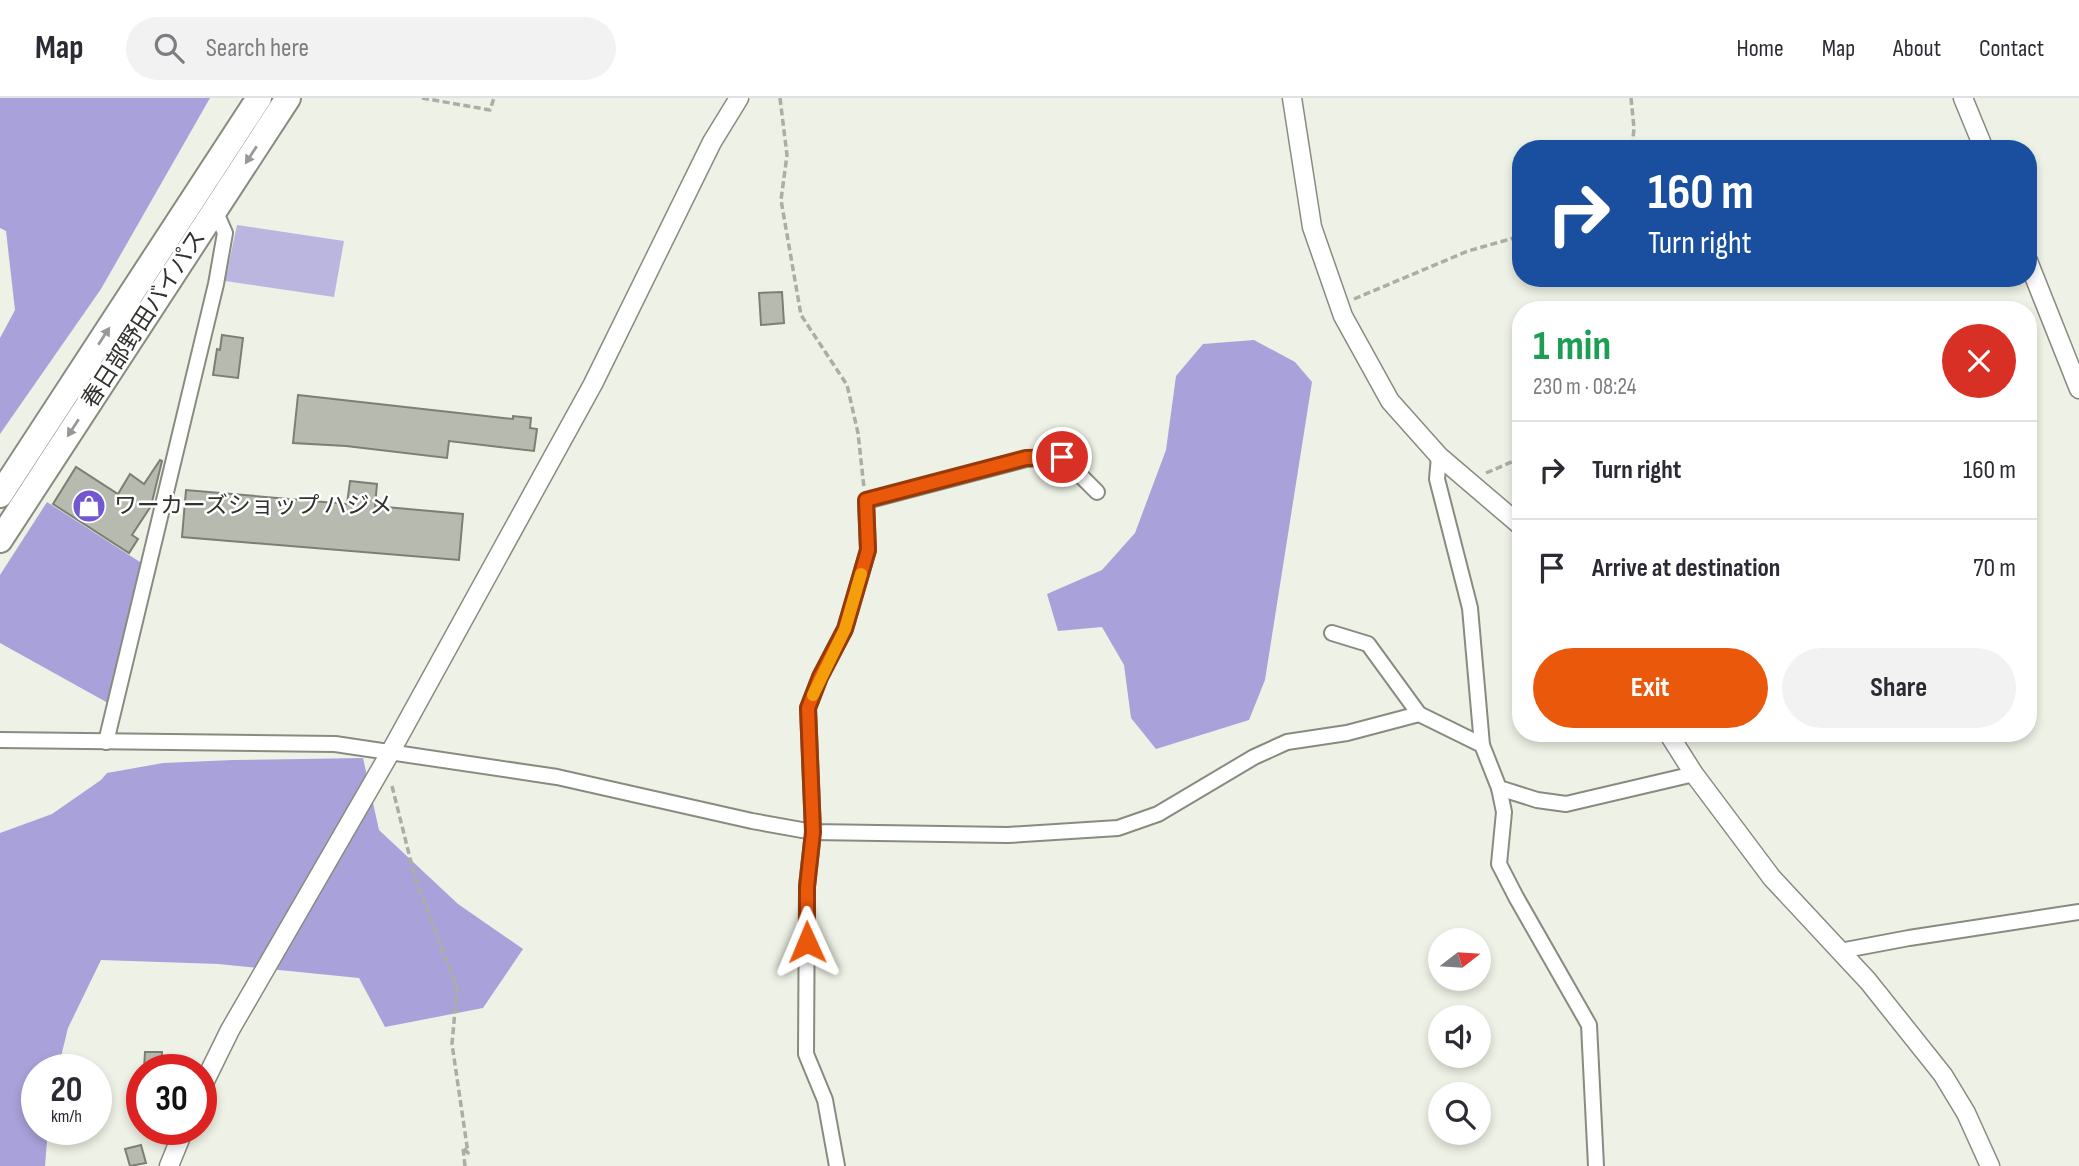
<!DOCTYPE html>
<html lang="en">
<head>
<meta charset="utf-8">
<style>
  :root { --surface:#fff; --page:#f2f2f3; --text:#2b2b33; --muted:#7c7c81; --line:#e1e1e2; --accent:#ea580c }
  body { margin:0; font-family:"Sofia Sans Condensed","Noto Sans JP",sans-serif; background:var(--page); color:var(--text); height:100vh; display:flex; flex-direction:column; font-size:26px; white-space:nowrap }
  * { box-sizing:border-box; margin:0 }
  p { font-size:23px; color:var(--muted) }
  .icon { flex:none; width:38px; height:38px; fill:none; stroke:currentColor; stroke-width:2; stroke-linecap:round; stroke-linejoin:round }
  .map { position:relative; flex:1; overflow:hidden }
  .drawer { position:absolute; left:1512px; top:203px; width:525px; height:441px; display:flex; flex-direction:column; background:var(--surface); border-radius:28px; box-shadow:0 4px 10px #0003 }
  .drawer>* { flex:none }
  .top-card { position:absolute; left:1512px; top:42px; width:525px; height:147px; border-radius:28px; box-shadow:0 4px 10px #0003; background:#1a4fa0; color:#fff; overflow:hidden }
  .needle { width:46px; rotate:73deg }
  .controls { position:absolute; left:1428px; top:830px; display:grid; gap:14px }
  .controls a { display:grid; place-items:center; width:63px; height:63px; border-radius:50%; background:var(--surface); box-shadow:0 4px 10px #0003; font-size:35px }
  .speed { position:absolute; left:21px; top:956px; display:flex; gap:14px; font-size:35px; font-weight:700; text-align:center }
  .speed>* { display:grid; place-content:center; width:91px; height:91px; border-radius:50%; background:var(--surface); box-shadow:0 4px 10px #0003; line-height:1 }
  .speed small { font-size:18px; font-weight:400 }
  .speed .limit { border:10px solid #d22; background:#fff; color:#111 }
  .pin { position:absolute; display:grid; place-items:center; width:60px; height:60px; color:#fff; margin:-30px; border:4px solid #fff; border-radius:50%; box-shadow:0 2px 7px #0007 }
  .me { position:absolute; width:77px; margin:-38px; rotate:359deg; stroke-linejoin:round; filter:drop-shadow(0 0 5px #0008) }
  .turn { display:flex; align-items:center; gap:24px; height:147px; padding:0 21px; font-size:32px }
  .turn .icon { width:91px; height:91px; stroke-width:2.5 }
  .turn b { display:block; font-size:49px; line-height:60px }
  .round { display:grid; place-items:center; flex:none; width:74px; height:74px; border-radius:37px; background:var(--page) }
  .headline { display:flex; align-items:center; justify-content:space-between; height:119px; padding:0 21px }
  h1 { font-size:42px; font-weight:700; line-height:52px; color:#1e9e55 }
  .cta { display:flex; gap:14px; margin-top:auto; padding:14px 21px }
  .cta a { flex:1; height:80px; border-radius:42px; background:var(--accent); color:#fff; font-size:28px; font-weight:700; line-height:80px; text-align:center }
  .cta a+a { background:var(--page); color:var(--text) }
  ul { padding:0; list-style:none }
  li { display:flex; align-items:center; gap:21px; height:98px; padding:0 21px; border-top:2px solid var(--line) }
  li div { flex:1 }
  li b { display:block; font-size:26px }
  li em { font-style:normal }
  header { display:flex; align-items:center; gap:42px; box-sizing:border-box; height:98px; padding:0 35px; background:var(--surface); border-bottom:2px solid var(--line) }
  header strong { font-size:33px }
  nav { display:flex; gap:38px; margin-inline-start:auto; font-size:24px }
  .search { width:490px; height:63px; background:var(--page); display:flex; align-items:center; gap:18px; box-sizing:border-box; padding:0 24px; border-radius:38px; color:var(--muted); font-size:26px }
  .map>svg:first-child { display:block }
  .green { fill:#bab6e0 }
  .forest { fill:#a9a2da }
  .building { fill:#b7baae; stroke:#7c7f73; stroke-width:2 }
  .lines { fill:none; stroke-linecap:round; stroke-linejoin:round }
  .minor-casing { stroke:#888b80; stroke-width:18 }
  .tertiary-casing { stroke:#888b80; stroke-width:21 }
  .trunk-casing { stroke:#888b80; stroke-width:28 }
  .path { stroke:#abaea4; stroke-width:3.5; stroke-dasharray:7 3.5; stroke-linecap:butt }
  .minor { stroke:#fff; stroke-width:14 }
  .tertiary { stroke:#fff; stroke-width:18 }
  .trunk { stroke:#fff; stroke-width:24 }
  .oneway { fill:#989896 }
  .route-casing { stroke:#983908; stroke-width:18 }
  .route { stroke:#ea580c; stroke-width:12 }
  .slow { stroke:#f59e0b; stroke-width:12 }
  .labels { text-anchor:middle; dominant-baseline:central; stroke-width:5; stroke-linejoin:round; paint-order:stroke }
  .street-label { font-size:23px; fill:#30322d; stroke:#fff }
  .poi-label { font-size:23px; fill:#30322d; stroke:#fff; text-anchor:start }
</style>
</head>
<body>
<header>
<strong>Map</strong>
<div class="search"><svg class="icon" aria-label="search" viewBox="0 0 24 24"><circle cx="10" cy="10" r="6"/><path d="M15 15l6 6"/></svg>Search here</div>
<nav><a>Home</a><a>Map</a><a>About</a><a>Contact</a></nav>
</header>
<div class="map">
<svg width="2079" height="1068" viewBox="0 0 2079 1068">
  <rect width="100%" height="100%" fill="#eef1e5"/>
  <polygon class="green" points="237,127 344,143 334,199 225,183"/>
  <g class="forest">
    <polygon points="0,0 210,0 101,191 0,336 0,240 15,212 6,133 0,130"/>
    <polygon points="1254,242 1295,264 1312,284 1265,582 1249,622 1156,651 1131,620 1124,567 1102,529 1058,533 1047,496 1102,472 1135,435 1166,352 1176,278 1203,246"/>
    <polygon points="47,404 143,466 108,605 0,545 0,477"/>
    <polygon points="363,660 379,732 458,806 523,851 483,910 385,929 359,880 218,866 101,862 68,930 58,971 37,971 37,1031 48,1031 45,1068 0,1068 0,735 52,716 101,682 107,675 163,665 233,662"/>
  </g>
  <g class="building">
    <polygon points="782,194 784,225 761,227 759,195"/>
    <polygon points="222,237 243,240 238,280 213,277 217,251 220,252"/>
    <polygon points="298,297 513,321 513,318 531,320 530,330 537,331 534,353 449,343 447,360 346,348 293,345"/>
    <polygon points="160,362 162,363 151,408 132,437 138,441 129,455 53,406 76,369 118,396 130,376 144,386"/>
    <polygon points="350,383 377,386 375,408 463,416 459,462 182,439 186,392 347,406"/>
    <polygon points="145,954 162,954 161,971 144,971"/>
    <polygon points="141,1047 146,1065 130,1068 125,1051"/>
  </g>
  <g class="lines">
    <defs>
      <g id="minor">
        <polyline points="1439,358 1437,381 1470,510 1482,647"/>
        <polyline points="1332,535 1368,546 1419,616 1482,647 1499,690 1537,702 1566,706 1694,676"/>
        <polyline points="0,642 335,646 557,679 752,723 813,734 1008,737 1118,730 1158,716 1254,659 1287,644 1347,635 1419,616"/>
        <polyline points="106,644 216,186 225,135 215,112"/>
        <polyline points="1499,690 1504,714 1499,766 1516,799 1589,927 1596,1068"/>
        <polyline points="1840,853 1909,840 2079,814"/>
        <polyline points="837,1068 825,1002 806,956 807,788 813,734 808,610 820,579 845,531 868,452 866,403 1026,361 1062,359 1097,394"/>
      </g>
      <g id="tertiary">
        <polyline points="1292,0 1312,129 1343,218 1390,303 1439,358 1521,428"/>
        <polyline points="1963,0 1984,51"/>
        <polyline points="2028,163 2079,291"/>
        <polyline points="1668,635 1694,676 1772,780 1868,883 1943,977 1966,1015 1990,1068"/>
        <polyline points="201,991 230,932 386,662 593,286 712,44 739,0"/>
        <polyline points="169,1068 184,1031"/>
      </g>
      <g id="trunk">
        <polyline points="0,397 259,0"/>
        <polyline points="0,442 288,0"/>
      </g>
    </defs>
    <use href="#minor" class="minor-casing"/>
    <use href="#tertiary" class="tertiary-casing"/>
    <use href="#trunk" class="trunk-casing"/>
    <g class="path">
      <polyline points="422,0 490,12 494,0"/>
      <polyline points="780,0 787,57 781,102 801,217 847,287 858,335 864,390"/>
      <polyline points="1631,0 1634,30 1632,51"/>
      <polyline points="1354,201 1468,153 1521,138"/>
      <polyline points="1486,375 1521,360"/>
      <polyline points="392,688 415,780 457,890 452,946 468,1055 463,1049 465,1068"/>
    </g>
    <use href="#minor" class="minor"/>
    <use href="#tertiary" class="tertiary"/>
    <use href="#trunk" class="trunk"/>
  </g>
  <defs><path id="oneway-solid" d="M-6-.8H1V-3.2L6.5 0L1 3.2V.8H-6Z" transform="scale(1.75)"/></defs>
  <g class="oneway">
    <use href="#oneway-solid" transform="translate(251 57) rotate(123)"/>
    <use href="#oneway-solid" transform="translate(104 238) rotate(-57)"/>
    <use href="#oneway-solid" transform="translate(73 330) rotate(123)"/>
  </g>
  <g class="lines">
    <defs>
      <polyline id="route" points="807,844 807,789 813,734 808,610 820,579 845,531 868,452 866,402 1026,360 1062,359"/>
    </defs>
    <use href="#route" class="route-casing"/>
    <use href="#route" class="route"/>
    <polyline class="slow" points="813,597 845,531 861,476"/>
  </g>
  <defs>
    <symbol id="shop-disc" viewBox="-11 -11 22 22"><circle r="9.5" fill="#7357d1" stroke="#fff"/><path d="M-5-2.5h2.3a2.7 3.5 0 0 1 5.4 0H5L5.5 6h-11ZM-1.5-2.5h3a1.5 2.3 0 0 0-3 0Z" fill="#fff"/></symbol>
  </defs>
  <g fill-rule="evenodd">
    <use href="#shop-disc" x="70" y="389" width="38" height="38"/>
  </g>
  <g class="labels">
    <g class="street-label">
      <text transform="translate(144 221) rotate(-57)">春日部野田バイパス</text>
    </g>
    <g class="poi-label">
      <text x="114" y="408">ワーカーズショップ ハジメ</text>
    </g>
  </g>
</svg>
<div class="controls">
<a><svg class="needle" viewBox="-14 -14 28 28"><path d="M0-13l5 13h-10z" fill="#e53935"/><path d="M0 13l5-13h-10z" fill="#7c7c81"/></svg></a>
<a><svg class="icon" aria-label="sound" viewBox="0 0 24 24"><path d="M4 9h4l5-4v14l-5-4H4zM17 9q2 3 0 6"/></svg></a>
<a><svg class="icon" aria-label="search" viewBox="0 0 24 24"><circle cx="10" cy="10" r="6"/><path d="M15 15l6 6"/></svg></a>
</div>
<div class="speed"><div>20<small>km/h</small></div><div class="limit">30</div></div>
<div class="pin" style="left:1062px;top:359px;background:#d93025"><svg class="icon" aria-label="arrive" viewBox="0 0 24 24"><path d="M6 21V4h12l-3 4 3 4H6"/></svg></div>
<svg class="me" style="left:807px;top:844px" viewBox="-20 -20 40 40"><path d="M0-17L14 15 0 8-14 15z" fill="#ea580c" stroke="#fff" stroke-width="4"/></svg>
<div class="top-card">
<div class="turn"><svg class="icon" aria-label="right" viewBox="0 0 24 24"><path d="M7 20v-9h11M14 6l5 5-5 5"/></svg><div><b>160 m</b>Turn right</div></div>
</div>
<section class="drawer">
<div class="headline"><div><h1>1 min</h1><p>230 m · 08:24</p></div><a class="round" style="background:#d93025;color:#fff"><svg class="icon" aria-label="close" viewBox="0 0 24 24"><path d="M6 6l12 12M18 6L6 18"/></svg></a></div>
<ul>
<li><svg class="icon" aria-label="right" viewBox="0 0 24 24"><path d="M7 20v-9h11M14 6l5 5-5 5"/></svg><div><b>Turn right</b></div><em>160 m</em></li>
<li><svg class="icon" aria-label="arrive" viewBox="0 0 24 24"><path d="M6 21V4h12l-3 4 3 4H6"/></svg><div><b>Arrive at destination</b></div><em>70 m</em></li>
</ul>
<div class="cta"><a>Exit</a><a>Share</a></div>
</section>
</div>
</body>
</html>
